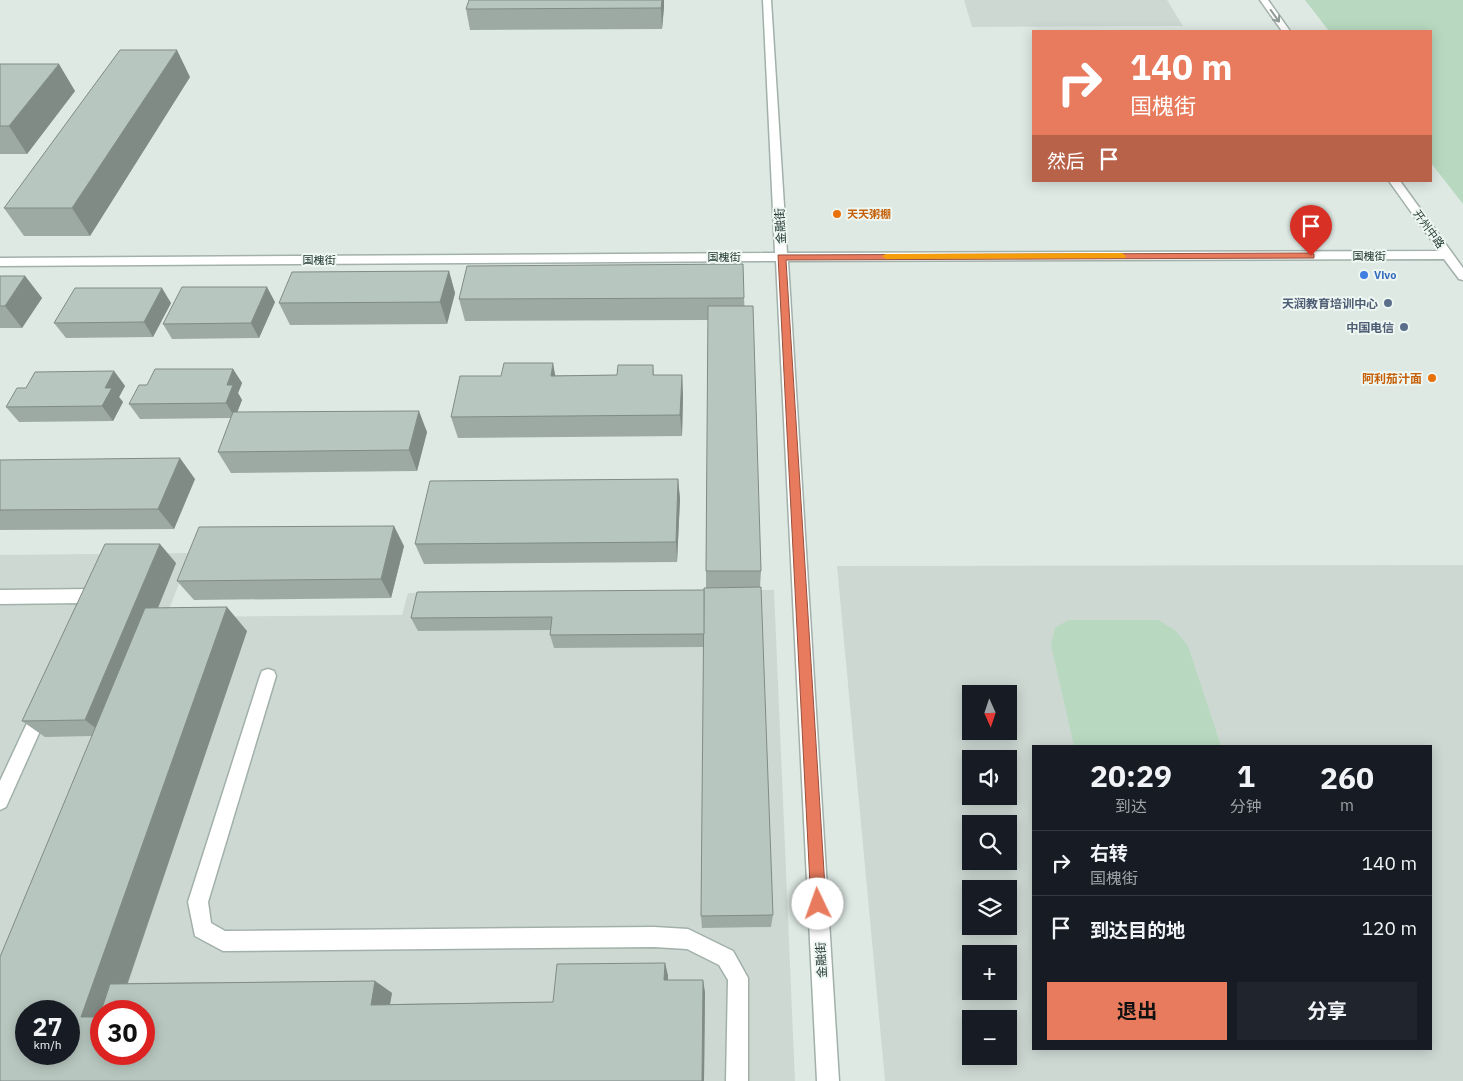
<!DOCTYPE html>
<html lang="zh">
<head>
<meta charset="utf-8">
<style>
  :root { --surface:#171b24; --page:#20242c; --text:#f1f3f6; --muted:#9ea1a6; --line:#363941; --accent:#e87b5d }
  body { margin:0; font-family:"IBM Plex Sans","Noto Sans SC",sans-serif; background:var(--page); color:var(--text); height:100vh; display:flex; flex-direction:column; font-size:19px; white-space:nowrap }
  * { box-sizing:border-box; margin:0 }
  p { font-size:16px; color:var(--muted) }
  .icon { flex:none; width:28px; height:28px; fill:none; stroke:currentColor; stroke-width:2; stroke-linecap:round; stroke-linejoin:round }
  .map { position:relative; flex:1; overflow:hidden }
  .side { position:absolute; left:1032px; top:745px; width:400px; height:305px; display:flex; flex-direction:column; background:var(--surface); border-radius:0px; box-shadow:0 2px 12px #0003 }
  .side>* { flex:none }
  .hud { position:absolute; left:1032px; top:30px; width:400px; height:152px; border-radius:0px; box-shadow:0 2px 12px #0003; background:#e87b5d; color:#fff; overflow:hidden }
  .needle { width:32px; rotate:177deg }
  .fabs { position:absolute; left:962px; top:685px; display:grid; gap:10px }
  .fabs a { display:grid; place-items:center; width:55px; height:55px; border-radius:0px; background:var(--surface); box-shadow:0 2px 12px #0003; font-size:25px }
  .speed { position:absolute; left:15px; top:1000px; display:flex; gap:10px; font-size:25px; font-weight:700; text-align:center }
  .speed>* { display:grid; place-content:center; width:65px; height:65px; border-radius:50%; background:var(--surface); box-shadow:0 2px 12px #0003; line-height:1 }
  .speed small { font-size:12px; font-weight:400 }
  .speed .limit { border:8px solid #d22; background:#fff; color:#111 }
  .pin { position:absolute; display:grid; place-items:center; width:42px; height:42px; color:#fff; margin:-51px -21px; border-radius:50% 50% 50% 0; rotate:-45deg; box-shadow:0 0 5px #0007 }
  .pin .icon { rotate:45deg }
  .me { position:absolute; width:55px; margin:-28px; rotate:357deg; stroke-linejoin:round; filter:drop-shadow(0 0 4px #0008) }
  .turn { display:flex; align-items:center; gap:18px; height:105px; padding:0 15px; font-size:22px }
  .turn .icon { width:65px; height:65px; stroke-width:2.5 }
  .turn b { display:block; font-size:35px; line-height:42px }
  .then { display:flex; align-items:center; height:48px; padding:0 15px; background:#0003; gap:10px; font-size:19px }
  .eta { display:flex; justify-content:space-evenly; align-items:center; height:85px; text-align:center }
  .eta b { font-size:30px; font-weight:700; line-height:35px }
  .cta { display:flex; gap:10px; margin-top:auto; padding:10px 15px }
  .cta a { flex:1; height:58px; border-radius:0px; background:var(--accent); color:#111; font-size:20px; font-weight:700; line-height:58px; text-align:center }
  .cta a+a { background:var(--page); color:var(--text) }
  ul { padding:0; list-style:none }
  li { display:flex; align-items:center; gap:15px; height:65px; padding:0 15px; border-top:1px solid var(--line) }
  li div { flex:1 }
  li b { display:block; font-size:19px }
  li em { font-style:normal }
  .map>svg:first-child { display:block }
  .built { fill:#cdd8d3; fill-rule:evenodd }
  .green { fill:#b8d9c0 }
  .lines { fill:none; stroke-linecap:round; stroke-linejoin:round }
  .minor-casing { stroke:#a2b0aa; stroke-width:3 }
  .minor { fill:#fff; fill-rule:evenodd }
  .wall { fill:#9daaa4 }
  .shaded-wall { fill:#808b86 }
  .building { fill:#b7c6bf; stroke:#808b86; fill-rule:evenodd }
  .oneway { stroke:#909b98 }
  .route { fill:#e87b5d; stroke:#97503c }
  .slow { fill:#f59e0b }
  .food-dot { fill:#e8710a; stroke:#eef6f2; stroke-width:2 }
  .shop-dot { fill:#3f7fe0; stroke:#eef6f2; stroke-width:2 }
  .service-dot { fill:#5c6f8a; stroke:#eef6f2; stroke-width:2 }
  .labels { text-anchor:middle; dominant-baseline:central; stroke-width:4; stroke-linejoin:round; paint-order:stroke }
  .far-food-label { font-size:11px; font-weight:bold; fill:#c56008; stroke:#eef6f2; text-anchor:start }
  .far-street-label { font-size:11px; fill:#213730; stroke:#eef6f2 }
  .far-shop-label { font-size:11px; font-weight:bold; fill:#366cbe; stroke:#eef6f2; text-anchor:start }
  .street-label { font-size:12px; fill:#213730; stroke:#eef6f2 }
  .service-label { font-size:12px; font-weight:bold; fill:#4e5e75; stroke:#eef6f2; text-anchor:end }
  .food-label { font-size:12px; font-weight:bold; fill:#c56008; stroke:#eef6f2; text-anchor:end }
</style>
</head>
<body>
<div class="map">
<svg width="1463" height="1081" viewBox="0 0 1463 1081">
  <rect width="100%" height="100%" fill="#dee9e4"/>
  <g class="built">
    <polygon points="964,0 1167,0 1183,26 972,27"/>
    <path d="M 191,553 L 166,617 L 402,615 L 408,593 L 774,590 L 795,1081 L 0,1081 L 0,555 ZM 26,1011 L 69,1011 L 69,1054 L 26,1054 ZM 101,1011 L 144,1011 L 144,1054 L 101,1054 Z"/>
    <path d="M 1463,565 L 1463,1081 L 885,1081 L 837,566 ZM 971,694 L 1009,694 L 1009,731 L 971,731 ZM 1034,746 L 1431,746 L 1431,1049 L 1034,1049 ZM 971,759 L 1009,759 L 1009,796 L 971,796 ZM 971,824 L 1009,824 L 1009,861 L 971,861 ZM 971,889 L 1009,889 L 1009,926 L 971,926 ZM 971,954 L 1009,954 L 1009,991 L 971,991 ZM 971,1019 L 1009,1019 L 1009,1056 L 971,1056 Z"/>
  </g>
  <g class="green">
    <polygon points="1305,0 1463,0 1463,204 1431,163 1431,31 1329,31"/>
    <polygon points="1068,620 1158,620 1176,631 1188,646 1221,746 1074,746 1051,645 1055,628"/>
  </g>
  <g class="lines">
    <defs>
      <g id="minor">
        <polygon points="763,0 771,0 787,253 1439,251 1389,181 1400,181 1463,268 1463,280 1459,279 1444,259 788,261 839,1081 817,1081 776,261 0,266 0,258 775,253"/>
        <polygon points="1260,0 1268,0 1290,31 1282,31"/>
        <polygon points="94,589 100,591 102,596 98,607 92,609 86,607 84,603 0,604 0,590"/>
        <polygon points="268,669 274,671 276,676 208,902 211,923 225,931 654,927 688,929 733,951 748,978 748,1081 726,1081 728,980 719,965 687,949 654,947 223,951 195,936 188,902 260,676 262,671"/>
        <polygon points="41,703 47,706 49,711 6,807 0,810 0,781 35,706"/>
      </g>
    </defs>
    <use href="#minor" class="minor-casing"/>
    <use href="#minor" class="minor"/>
  </g>
  <g class="wall">
    <polygon points="664,7 662,29 470,30 466,9"/>
    <polygon points="0,64 75,91 27,154 0,154"/>
    <polygon points="190,77 90,236 24,236 4,208"/>
    <polygon points="449,271 455,293 447,324 290,325 279,303"/>
    <polygon points="0,276 25,276 42,298 22,328 0,328"/>
    <polygon points="744,298 761,571 760,587 773,915 771,927 702,928 701,916 704,647 554,648 550,635 550,630 418,631 411,618 704,590 706,588 706,571 708,320 465,321 459,299"/>
    <polygon points="275,302 259,338 172,339 163,324"/>
    <polygon points="171,303 153,337 66,338 54,323"/>
    <polygon points="653,365 654,375 682,375 683,396 682,436 458,438 451,417 501,376 617,375"/>
    <polygon points="233,369 242,383 238,393 242,400 237,412 427,432 417,471 231,473 218,452 231,418 140,419 129,404"/>
    <polygon points="114,371 125,386 119,397 123,402 113,421 19,422 6,407 26,388"/>
    <polygon points="0,460 195,479 174,529 0,530"/>
    <polygon points="678,479 680,499 677,562 424,564 415,544"/>
    <polygon points="404,546 391,598 194,600 177,581"/>
    <polygon points="176,563 158,608 247,631 128,983 375,981 392,993 390,1004 553,1002 665,963 668,976 668,980 705,992 704,1081 0,1081 92,736 45,737 22,721"/>
  </g>
  <g class="shaded-wall">
    <polygon points="662,0 664,0 664,7 662,29 661,8"/>
    <polygon points="177,50 190,77 90,236 72,208"/>
    <polygon points="59,64 75,91 27,154 9,126"/>
    <polygon points="449,271 455,293 447,324 440,302"/>
    <polygon points="25,276 42,298 22,328 5,306"/>
    <polygon points="267,287 275,302 259,338 251,323"/>
    <polygon points="162,288 171,303 153,337 144,322"/>
    <polygon points="553,363 557,385 551,376"/>
    <polygon points="233,369 242,383 238,393 242,400 235,418 226,403 227,385"/>
    <polygon points="114,371 125,386 119,397 123,402 113,421 102,406 105,388"/>
    <polygon points="682,375 683,396 682,436 680,415"/>
    <polygon points="419,411 427,432 417,471 409,450"/>
    <polygon points="180,458 195,479 174,529 158,509"/>
    <polygon points="678,479 680,499 677,562 676,542"/>
    <polygon points="394,526 404,546 391,598 381,579"/>
    <polygon points="160,544 176,563 106,736 85,720"/>
    <polygon points="227,607 247,631 118,1011 101,1024 81,1017"/>
    <polygon points="665,963 668,976 667,992 664,980"/>
    <polygon points="703,980 705,992 704,1081 702,1081"/>
    <polygon points="375,981 392,993 388,1015 371,1005"/>
  </g>
  <g class="building">
    <polygon points="469,0 662,0 661,8 466,9"/>
    <polygon points="120,50 177,50 72,208 4,208"/>
    <polygon points="0,64 59,64 9,126 0,126"/>
    <polygon points="743,264 744,298 459,299 467,266"/>
    <polygon points="449,271 440,302 279,303 292,272"/>
    <polygon points="0,276 25,276 5,306 0,306"/>
    <polygon points="182,287 267,287 251,323 163,324"/>
    <polygon points="75,288 162,288 144,322 54,323"/>
    <polygon points="708,306 753,306 761,571 706,571"/>
    <polygon points="504,363 553,363 551,376 617,375 618,365 653,365 653,375 682,375 680,415 451,417 460,376 501,376"/>
    <polygon points="155,369 233,369 227,385 233,385 226,403 129,404 139,385 147,385"/>
    <polygon points="114,371 105,388 112,388 102,406 6,407 17,388 26,388 35,372"/>
    <polygon points="419,411 409,450 218,452 233,412"/>
    <polygon points="180,458 158,509 0,510 0,460"/>
    <polygon points="678,479 676,542 415,544 430,481"/>
    <polygon points="394,526 381,579 177,581 199,527"/>
    <polygon points="105,544 160,544 85,720 22,721"/>
    <polygon points="761,587 773,915 701,916 704,588"/>
    <polygon points="704,590 704,634 550,635 552,617 411,618 417,592"/>
    <path d="M 227,607 L 81,1017 L 99,1017 L 110,984 L 375,981 L 371,1005 L 553,1002 L 557,964 L 665,963 L 664,980 L 703,980 L 702,1081 L 0,1081 L 0,957 L 145,608 ZM 26,1011 L 69,1011 L 69,1054 L 26,1054 ZM 101,1011 L 144,1011 L 144,1054 L 101,1054 Z"/>
  </g>
  <defs><path id="oneway-shaft" d="M-6 0H5M1.5-3L5.5 0L1.5 3" fill="none" stroke-width="1.6" stroke-linecap="round" stroke-linejoin="round" transform="scale(1.25)"/></defs>
  <use class="oneway" href="#oneway-shaft" transform="translate(1275 16) rotate(54)"/>
  <polygon class="route" points="1311,253 1314,254 1314,258 786,260 826,904 823,910 818,912 813,910 811,904 778,255"/>
  <polygon class="slow" points="1122,253 1126,256 1125,258 886,259 882,256 886,254"/>
  <g class="food-dot">
    <circle cx="837" cy="214" r="5"/>
    <circle cx="1432" cy="378" r="5"/>
  </g>
  <circle class="shop-dot" cx="1364" cy="275" r="5"/>
  <g class="service-dot">
    <circle cx="1388" cy="303" r="5"/>
    <circle cx="1404" cy="327" r="5"/>
  </g>
  <g class="labels">
    <g class="far-food-label">
      <text x="847" y="214">天天粥棚</text>
    </g>
    <g class="far-street-label">
      <text transform="translate(1429 229) rotate(54)">开州中路</text>
      <text x="1369" y="256">国槐街</text>
      <text x="724" y="257">国槐街</text>
      <text x="319" y="260">国槐街</text>
    </g>
    <g class="far-shop-label">
      <text x="1374" y="275">Vivo</text>
    </g>
    <g class="street-label">
      <text transform="translate(780 226) rotate(-93)">金融街</text>
      <text transform="translate(821 960) rotate(-93)">金融街</text>
    </g>
    <g class="service-label">
      <text x="1378" y="303">天润教育培训中心</text>
      <text x="1394" y="327">中国电信</text>
    </g>
    <g class="food-label">
      <text x="1422" y="378">阿利茄汁面</text>
    </g>
  </g>
</svg>
<div class="fabs">
<a><svg class="needle" viewBox="-14 -14 28 28"><path d="M0-13l5 13h-10z" fill="#e53935"/><path d="M0 13l5-13h-10z" fill="#9ea1a6"/></svg></a>
<a><svg class="icon" aria-label="sound" viewBox="0 0 24 24"><path d="M4 9h4l5-4v14l-5-4H4zM17 9q2 3 0 6"/></svg></a>
<a><svg class="icon" aria-label="search" viewBox="0 0 24 24"><circle cx="10" cy="10" r="6"/><path d="M15 15l6 6"/></svg></a>
<a><svg class="icon" aria-label="layers" viewBox="0 0 24 24"><path d="M12 4l9 5-9 5-9-5zM3 14l9 5 9-5"/></svg></a>
<a>+</a>
<a>−</a>
</div>
<div class="speed"><div>27<small>km/h</small></div><div class="limit">30</div></div>
<div class="pin" style="left:1311px;top:256px;background:#d93025"><svg class="icon" aria-label="arrive" viewBox="0 0 24 24"><path d="M6 21V4h12l-3 4 3 4H6"/></svg></div>
<svg class="me" style="left:818px;top:904px" viewBox="-20 -20 40 40"><circle r="19" fill="#fff"/><path d="M0-13L10 11 0 6-10 11z" fill="#e87b5d"/></svg>
<div class="hud">
<div class="turn"><svg class="icon" aria-label="right" viewBox="0 0 24 24"><path d="M7 20v-9h11M14 6l5 5-5 5"/></svg><div><b>140 m</b>国槐街</div></div>
<div class="then">然后<svg class="icon" aria-label="arrive" viewBox="0 0 24 24"><path d="M6 21V4h12l-3 4 3 4H6"/></svg></div>
</div>
<section class="side">
<div class="eta">
<div><b>20:29</b><p>到达</p></div>
<div><b>1</b><p>分钟</p></div>
<div><b>260</b><p>m</p></div>
</div>
<ul>
<li><svg class="icon" aria-label="right" viewBox="0 0 24 24"><path d="M7 20v-9h11M14 6l5 5-5 5"/></svg><div><b>右转</b><p>国槐街</p></div><em>140 m</em></li>
<li><svg class="icon" aria-label="arrive" viewBox="0 0 24 24"><path d="M6 21V4h12l-3 4 3 4H6"/></svg><div><b>到达目的地</b></div><em>120 m</em></li>
</ul>
<div class="cta"><a>退出</a><a>分享</a></div>
</section>
</div>
</body>
</html>
